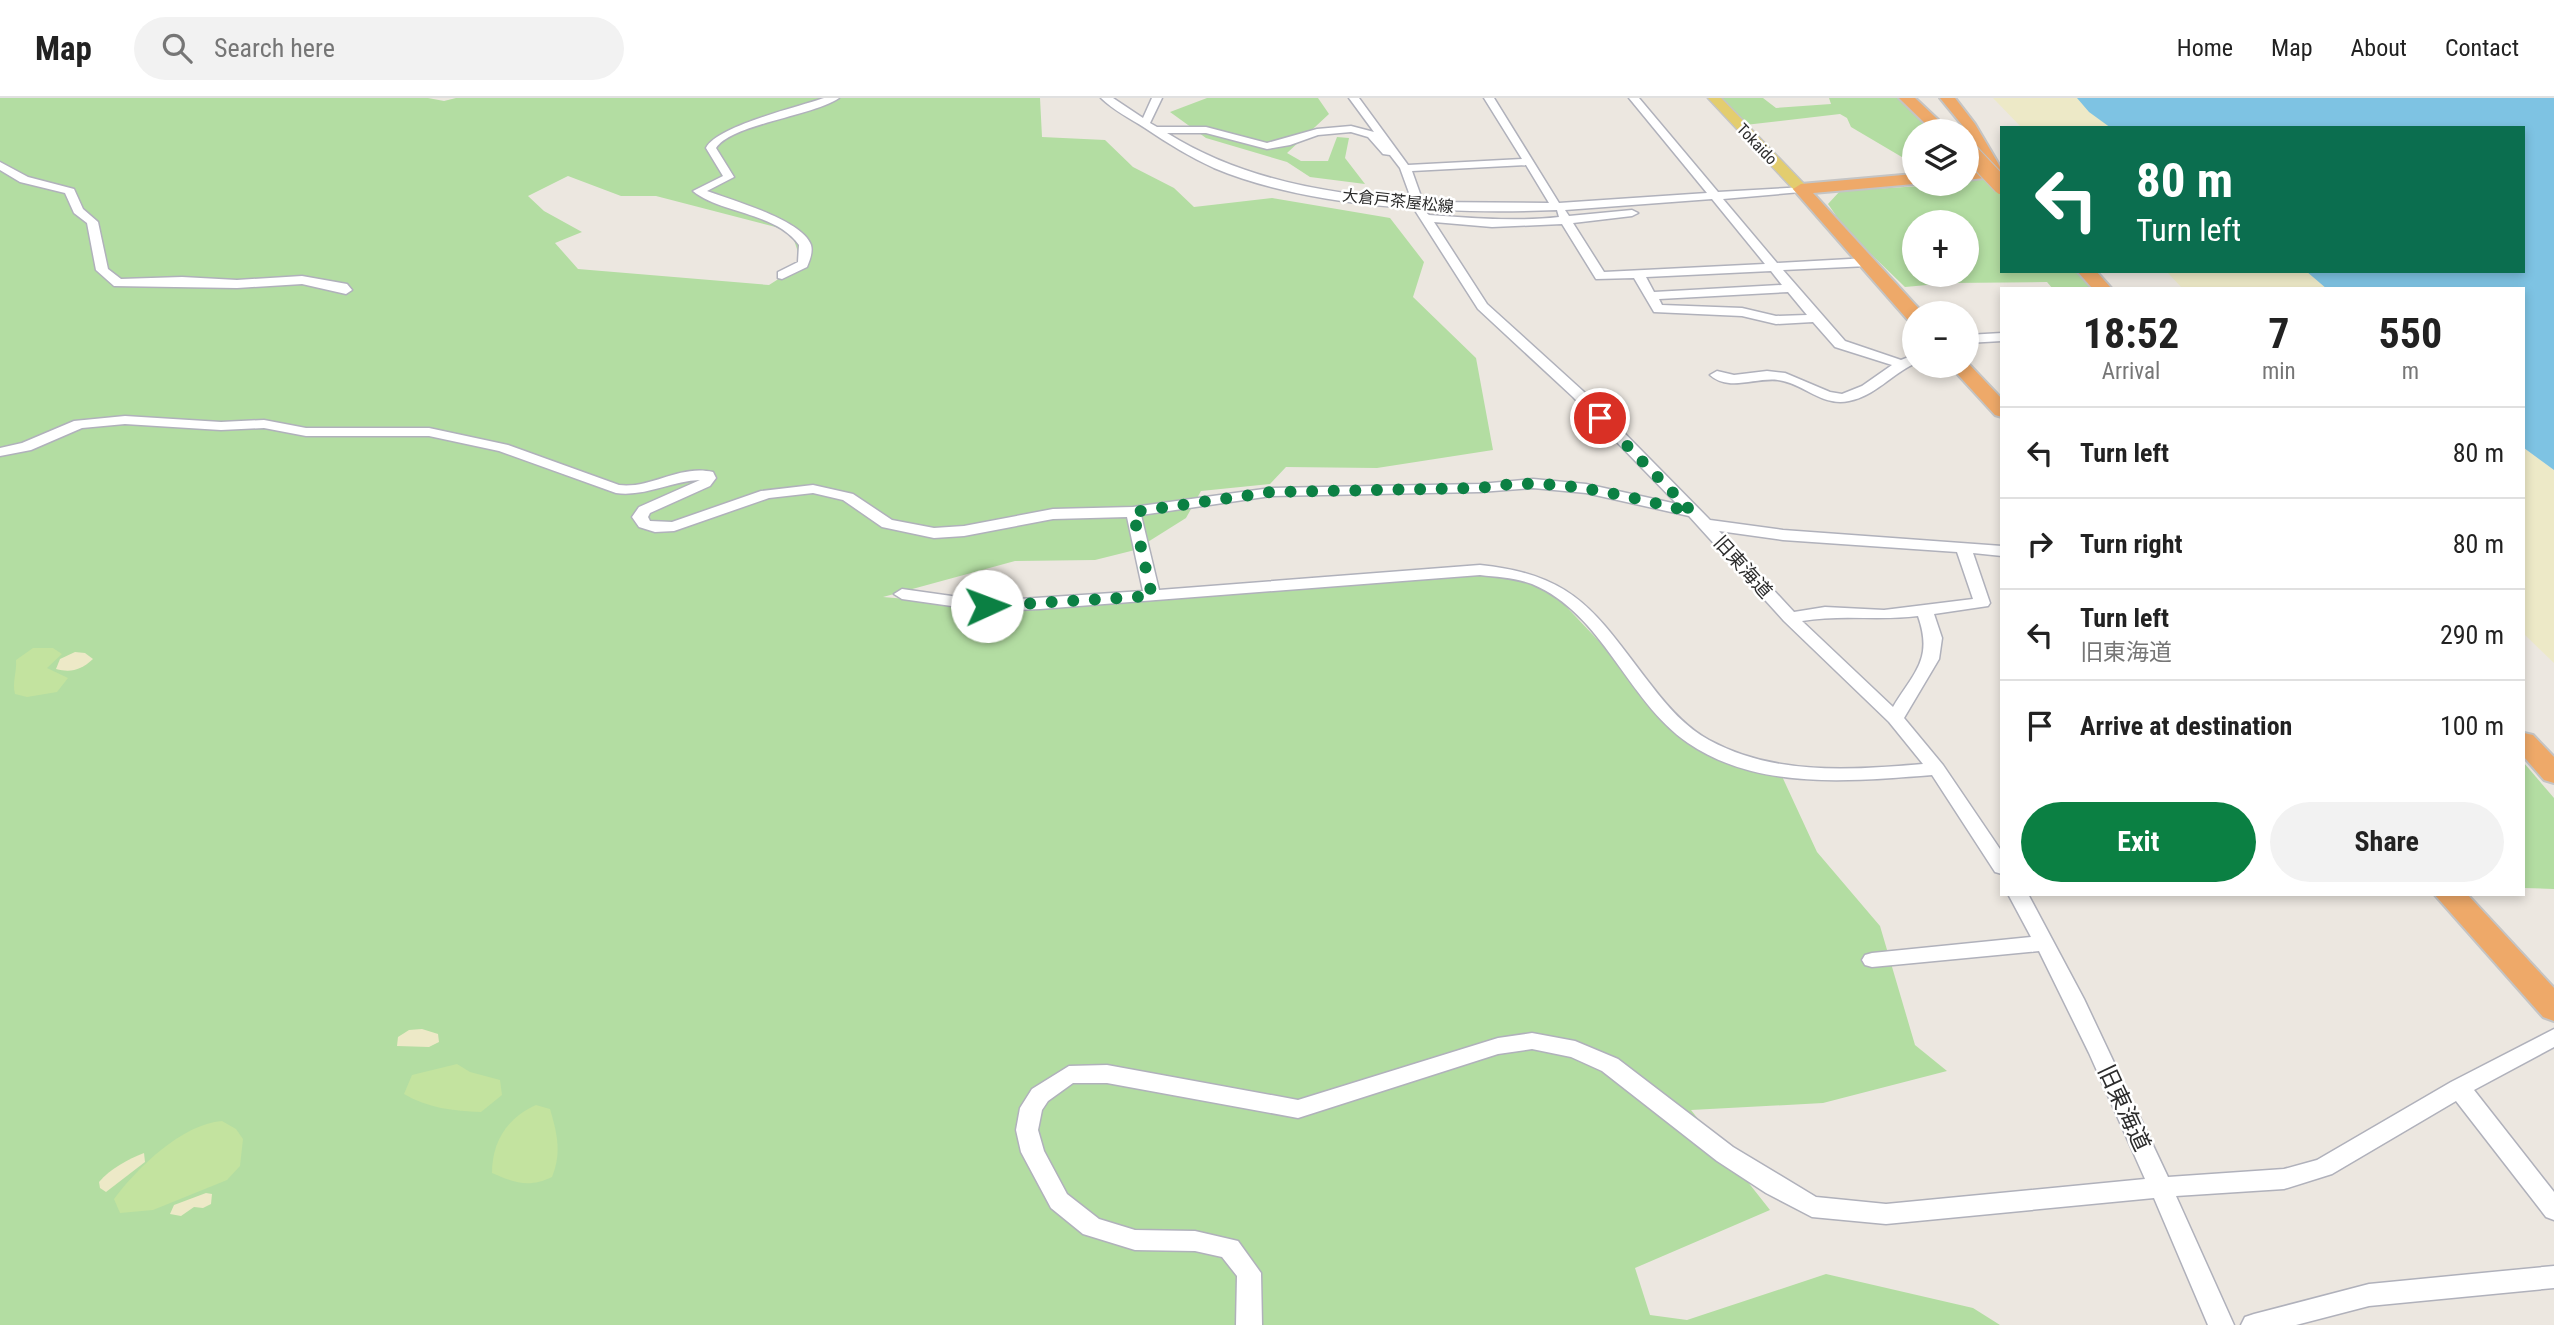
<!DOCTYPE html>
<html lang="en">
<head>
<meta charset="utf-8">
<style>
  :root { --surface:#fff; --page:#f2f2f2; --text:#222; --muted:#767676; --line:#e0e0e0; --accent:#0b8043 }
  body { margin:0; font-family:"Roboto Condensed","Noto Sans JP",sans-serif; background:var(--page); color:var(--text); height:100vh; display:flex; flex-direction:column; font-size:26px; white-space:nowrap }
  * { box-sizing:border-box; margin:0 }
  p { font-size:23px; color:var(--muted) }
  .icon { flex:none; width:38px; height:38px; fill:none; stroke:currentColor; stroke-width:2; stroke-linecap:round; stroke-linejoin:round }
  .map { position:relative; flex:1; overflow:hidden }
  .side { position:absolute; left:2000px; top:189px; width:525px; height:609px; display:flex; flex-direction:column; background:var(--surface); border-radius:0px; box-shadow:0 4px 10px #0003 }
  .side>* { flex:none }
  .banner { position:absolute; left:2000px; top:28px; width:525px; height:147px; border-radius:0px; box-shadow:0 4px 10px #0003; background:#0b6e4f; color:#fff; overflow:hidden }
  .tools { position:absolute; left:1902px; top:21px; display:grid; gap:14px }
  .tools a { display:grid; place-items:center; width:77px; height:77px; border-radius:50%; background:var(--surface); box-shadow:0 4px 10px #0003; font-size:35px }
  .pin { position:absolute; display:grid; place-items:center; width:60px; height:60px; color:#fff; margin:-30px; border:4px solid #fff; border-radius:50%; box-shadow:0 2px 7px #0007 }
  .me { position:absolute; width:77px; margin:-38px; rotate:88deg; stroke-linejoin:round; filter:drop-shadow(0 0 5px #0008) }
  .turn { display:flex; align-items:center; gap:24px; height:147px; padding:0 21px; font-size:32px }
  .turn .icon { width:91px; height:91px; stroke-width:2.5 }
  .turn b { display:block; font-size:49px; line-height:60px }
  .eta { display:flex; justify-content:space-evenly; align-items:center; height:119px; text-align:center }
  .eta b { font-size:42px; font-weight:700; line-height:49px }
  .cta { display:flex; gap:14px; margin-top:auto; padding:14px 21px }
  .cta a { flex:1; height:80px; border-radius:42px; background:var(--accent); color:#fff; font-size:28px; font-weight:700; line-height:80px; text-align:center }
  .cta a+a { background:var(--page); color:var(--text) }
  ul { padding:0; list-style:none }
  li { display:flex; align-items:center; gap:21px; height:91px; padding:0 21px; border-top:2px solid var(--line) }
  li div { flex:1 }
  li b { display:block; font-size:26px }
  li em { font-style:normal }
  header { display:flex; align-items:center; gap:42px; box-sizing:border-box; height:98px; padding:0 35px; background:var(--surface); border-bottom:2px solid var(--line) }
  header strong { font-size:33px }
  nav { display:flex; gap:38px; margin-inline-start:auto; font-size:24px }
  .search { width:490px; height:63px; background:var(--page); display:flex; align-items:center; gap:18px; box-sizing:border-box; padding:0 24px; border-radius:38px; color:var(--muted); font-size:26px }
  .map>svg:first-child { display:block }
  .green { fill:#b3dda2; fill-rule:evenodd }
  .sand { fill:#ede9c7 }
  .pitch { fill:#c3e39f }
  .water { fill:#7ec3e3 }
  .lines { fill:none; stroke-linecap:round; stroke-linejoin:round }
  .minor-casing { stroke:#b0b1bb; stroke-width:3 }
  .major-casing { stroke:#c4c4c4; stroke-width:3 }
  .highway-casing { stroke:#c4c4c4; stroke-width:4 }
  .minor { fill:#fff; fill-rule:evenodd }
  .major { fill:#e3cd6e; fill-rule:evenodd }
  .highway { fill:#eea969; fill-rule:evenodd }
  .highway-bridge-casing { stroke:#c4c4c4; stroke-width:19; stroke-linecap:butt }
  .highway-bridge { stroke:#eea969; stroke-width:17 }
  .route { stroke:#0b8043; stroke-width:12; stroke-dasharray:0 21.6 }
  .labels { text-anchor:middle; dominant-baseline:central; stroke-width:5; stroke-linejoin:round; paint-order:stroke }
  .far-street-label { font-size:16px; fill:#2c2c2c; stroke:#fff }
  .street-label { font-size:19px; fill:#2c2c2c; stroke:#fff }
  .near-street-label { font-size:23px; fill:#2c2c2c; stroke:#fff }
</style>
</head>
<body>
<header>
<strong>Map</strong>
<div class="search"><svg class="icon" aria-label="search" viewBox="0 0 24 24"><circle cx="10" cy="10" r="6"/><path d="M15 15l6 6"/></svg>Search here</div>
<nav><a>Home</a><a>Map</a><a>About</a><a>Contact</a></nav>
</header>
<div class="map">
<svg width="2554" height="1227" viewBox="0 0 2554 1227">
  <rect width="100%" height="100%" fill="#ece7e0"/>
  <g class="green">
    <path d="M 0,0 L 428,0 L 444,3 L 456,0 L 1040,0 L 1042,39 L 1105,42 L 1133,69 L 1174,90 L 1194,109 L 1272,100 L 1390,120 L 1424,164 L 1413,199 L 1476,260 L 1493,352 L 1377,370 L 1286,369 L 1270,386 L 1201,393 L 1186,420 L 1135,452 L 1095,462 L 1015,463 L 883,499 L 987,508 L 1492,472 L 1543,484 L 1681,630 L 1780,674 L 1817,754 L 1880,828 L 1915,947 L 1947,973 L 1823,1005 L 1691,1012 L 1770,1112 L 1635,1170 L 1650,1217 L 1687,1222 L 1826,1176 L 1973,1210 L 2000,1227 L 0,1227 ZM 568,78 L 621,98 L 656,98 L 791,133 L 802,166 L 769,187 L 578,171 L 555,145 L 582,134 L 544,113 L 528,98 Z"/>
    <polygon points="1207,0 1318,0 1329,16 1287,55 1301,63 1328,63 1337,39 1349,40 1345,60 1365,86 1310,79 1287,64 1206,40 1170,14"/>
    <polygon points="1718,0 1763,0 1776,10 1831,6 1829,0 1913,0 1944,33 1914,33 1914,82 1909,79 1912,65 1851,29 1847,20 1840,16 1745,27"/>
    <path d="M 1967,57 L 2002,94 L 2002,173 L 2079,173 L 2096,191 L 2053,191 L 2047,184 L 1949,185 L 1905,189 L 1846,132 L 1828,106 L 1840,93 L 1921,88 L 1919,86 L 1967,86 ZM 1914,124 L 1967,124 L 1967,177 L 1914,177 Z"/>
    <polygon points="2524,665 2554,700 2554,791 2524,790"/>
  </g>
  <g class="sand">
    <polygon points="1993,0 2077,0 2112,30 2022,30"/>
    <polygon points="2166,173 2307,173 2327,191 2183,191"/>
    <polygon points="2524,350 2554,372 2554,565 2524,536"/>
    <path d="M 75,554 L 85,555 L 93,561 C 81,572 71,575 56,571 L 60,561 Z"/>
    <polygon points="422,931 438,936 439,944 429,949 397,948 398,939 409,932"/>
    <path d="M 144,1055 L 145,1064 L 106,1094 L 100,1090 L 99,1084 C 110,1071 128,1061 144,1055 Z"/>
    <polygon points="206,1095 212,1096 211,1106 203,1110 194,1109 181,1118 170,1116 174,1107"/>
  </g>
  <g class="pitch">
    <path d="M 33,550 L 53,550 L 62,556 L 47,570 L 68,580 L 57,594 L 27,599 L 15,596 C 12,584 17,574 16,562 Z"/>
    <path d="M 457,966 L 470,974 L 500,982 L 502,997 L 481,1014 C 454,1013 427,1010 404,996 L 412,977 Z"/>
    <path d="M 536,1007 L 550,1011 C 557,1035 562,1055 552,1079 C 529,1090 515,1085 492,1075 C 492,1044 507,1020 536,1007 Z"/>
    <path d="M 222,1023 L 236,1031 L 243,1041 L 240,1068 L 227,1082 L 153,1112 L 120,1115 L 114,1101 C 137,1070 182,1026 222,1023 Z"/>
  </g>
  <polygon class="water" points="2077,0 2554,0 2554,372 2524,350 2524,191 2327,191 2306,173 2524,173 2524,30 2111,30 2089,14"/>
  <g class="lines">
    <defs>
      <g id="minor">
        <path d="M 824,0 L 839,0 C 813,18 732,26 716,50 L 734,79 L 707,93 C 731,102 803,122 811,147 C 813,154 810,162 807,169 L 782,181 L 778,180 L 778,174 L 798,164 L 799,147 C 776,114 721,116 693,93 L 723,78 L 706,50 C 717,28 798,9 824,0 Z"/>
        <path d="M 1101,0 L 1113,0 L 1143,20 L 1152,0 L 1162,0 L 1150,25 L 1157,29 L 1206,29 L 1267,45 L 1317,31 L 1351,28 L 1374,34 L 1349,0 L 1359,0 L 1408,67 L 1522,61 L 1484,0 L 1494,0 L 1559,105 L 1707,95 L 1629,0 L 1639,0 L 1718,94 L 1805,89 L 1805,93 L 1801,94 L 1723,101 L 1777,165 L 1868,160 L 1874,164 L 1868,168 L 1783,172 L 1845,243 L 1901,262 L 1914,257 L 1914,266 C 1892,276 1875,298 1849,303 C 1822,309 1803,285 1778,282 C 1756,279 1729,294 1710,277 L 1717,273 L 1734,277 L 1767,273 L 1785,275 L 1830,294 L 1842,296 L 1862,288 L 1892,267 L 1835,249 L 1813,224 L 1776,226 L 1742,218 L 1654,214 L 1634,180 L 1596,181 L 1562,126 L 1492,129 L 1434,124 L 1487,206 L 1583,293 L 1710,422 L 1783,432 L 2002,448 L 2002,458 L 1973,455 L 1990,505 L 1988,508 L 1934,516 L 1942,540 L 1939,561 L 1904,620 L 1943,667 L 2002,754 L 2002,776 L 1995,774 L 1932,677 C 1852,683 1758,693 1688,645 C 1626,602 1604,516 1532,486 C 1516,480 1498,479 1480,477 L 1040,511 L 987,513 L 902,501 L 894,496 L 902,491 L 987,503 L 1143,493 L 1127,419 L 1053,421 L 964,438 L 934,440 L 882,429 L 843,402 L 813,395 L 769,400 L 674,433 L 655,434 L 639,429 L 632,419 L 639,409 L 700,382 C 671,383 645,399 616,395 L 499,353 L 429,338 L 306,338 L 264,330 L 221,332 L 125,326 L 82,330 L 31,352 L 0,358 L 0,350 L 22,345 L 74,323 L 125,318 L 221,324 L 264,322 L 306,330 L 429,330 L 508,347 L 619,387 C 651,391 680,366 713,374 L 716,380 L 710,388 L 650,415 L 648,419 L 650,423 L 672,424 L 761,393 L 813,387 L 853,396 L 892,422 L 934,430 L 964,428 L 1053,411 L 1133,409 L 1271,390 L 1480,386 L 1533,381 L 1586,386 L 1677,406 L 1573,299 L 1478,211 L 1416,114 L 1422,111 L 1429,117 C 1473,120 1515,124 1559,119 L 1557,112 C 1452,116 1312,111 1214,70 C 1190,59 1167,45 1145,30 C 1131,21 1113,12 1101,0 ZM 1351,34 L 1368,39 L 1383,56 L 1390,57 L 1400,70 L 1412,103 C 1326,95 1242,82 1167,35 L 1206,35 L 1267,51 L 1290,47 L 1318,37 ZM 1526,67 L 1549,105 L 1423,104 L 1412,73 ZM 1712,101 L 1765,166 L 1604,174 L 1573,125 L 1632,118 L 1638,115 L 1632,112 L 1569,118 L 1565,112 ZM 1771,173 L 1782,187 L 1654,194 L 1646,179 ZM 1788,194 L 1807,217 L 1776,218 L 1742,210 L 1662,207 L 1659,201 ZM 1533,390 L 1586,395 L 1689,418 L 1784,523 L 1889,624 L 1923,666 C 1851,672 1775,678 1709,642 C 1686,630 1667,608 1651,587 C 1596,516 1577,477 1480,467 L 1159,492 L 1141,417 L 1271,398 L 1480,394 ZM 1719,433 L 1783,442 L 1957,454 L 1973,501 L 1884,512 L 1825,509 L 1794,514 ZM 1918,518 C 1933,561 1915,573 1893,609 L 1802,523 C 1841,516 1879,523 1918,518 Z"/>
        <polygon points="0,64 28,79 74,91 83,111 98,124 108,171 121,181 182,179 237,182 302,178 347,186 352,192 346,196 302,186 237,190 114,188 96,172 87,125 74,115 65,95 20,84 0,72"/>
        <polygon points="2002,235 2002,243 1967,245 1967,237"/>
        <polygon points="2008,796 2028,796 2084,901 2168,1079 2284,1071 2317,1062 2451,984 2554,931 2554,949 2474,992 2554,1094 2554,1122 2546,1119 2456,1003 2332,1076 2284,1091 2176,1098 2234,1227 2208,1227 2154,1100 1886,1126 1812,1119 1766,1095 1717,1063 1602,973 1571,959 1532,951 1498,956 1298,1020 1107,985 1073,985 1048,1003 1042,1012 1038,1032 1044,1053 1067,1096 1099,1121 1135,1132 1195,1133 1238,1143 1261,1175 1262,1227 1236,1227 1237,1178 1222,1159 1195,1153 1135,1152 1083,1136 1051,1110 1021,1054 1016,1032 1020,1010 1032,991 1069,968 1107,967 1298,1002 1498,940 1532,935 1575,943 1618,961 1733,1049 1816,1099 1886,1106 2145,1081 2089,955 2039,853 1872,869 1865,867 1862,862 1865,857 1872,855 2031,839"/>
        <polygon points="2554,1168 2554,1190 2369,1208 2296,1227 2241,1227 2245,1219 2254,1216 2369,1186"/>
      </g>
      <polygon id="major" points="1708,0 1721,0 1806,88 1806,94 1796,94"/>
      <g id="highway">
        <polygon points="1899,0 1915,0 1950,33 1933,33"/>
        <polygon points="1940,0 1955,0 1975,26 1998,65 2002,73 2001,78 1967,82 1967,72 1985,71 1967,33"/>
        <polygon points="1914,76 1914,86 1813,95 1921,213 1922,215 1914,215 1914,223 1907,221 1793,91 1801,86"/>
        <polygon points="2077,173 2096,173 2112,191 2093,191"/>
        <polygon points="1967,264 2002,301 2002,319 1995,317 1950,268 1967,268"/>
        <polygon points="2524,635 2533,637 2554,659 2554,685 2544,682 2524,659"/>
        <polygon points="2434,796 2467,796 2554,890 2554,923 2543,919"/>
      </g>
    </defs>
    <use href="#minor" class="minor-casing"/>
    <use href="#major" class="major-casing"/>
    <use href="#highway" class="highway-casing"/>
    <use href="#minor" class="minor"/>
    <use href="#major" class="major"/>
    <use href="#highway" class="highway"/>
    <defs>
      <polyline id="highway-bridge" points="1967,51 2002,88"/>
    </defs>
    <use href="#highway-bridge" class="highway-bridge-casing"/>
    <use href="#highway-bridge" class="highway-bridge"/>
  </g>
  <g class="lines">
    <path class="route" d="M 987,508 L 1152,498 L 1133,414 L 1271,394 L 1480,390 C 1551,377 1622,397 1692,414 L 1600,320"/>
  </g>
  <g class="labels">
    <g class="far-street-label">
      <text transform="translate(1757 46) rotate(46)">Tokaido</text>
      <text transform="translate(1398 103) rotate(6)">大倉戸茶屋松線</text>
    </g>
    <g class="street-label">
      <text transform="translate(1743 469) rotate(48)">旧東海道</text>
    </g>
    <g class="near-street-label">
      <text transform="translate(2124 1010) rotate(65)">旧東海道</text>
    </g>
  </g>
</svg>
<div class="tools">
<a><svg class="icon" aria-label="layers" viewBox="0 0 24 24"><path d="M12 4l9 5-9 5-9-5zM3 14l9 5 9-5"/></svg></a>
<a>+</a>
<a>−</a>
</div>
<div class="pin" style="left:1600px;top:320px;background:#d93025"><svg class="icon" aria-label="arrive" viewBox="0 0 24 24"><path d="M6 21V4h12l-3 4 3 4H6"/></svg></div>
<svg class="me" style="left:987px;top:508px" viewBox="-20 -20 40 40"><circle r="19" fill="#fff"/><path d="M0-13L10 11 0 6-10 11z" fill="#0b8043"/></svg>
<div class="banner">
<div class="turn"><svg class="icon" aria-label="left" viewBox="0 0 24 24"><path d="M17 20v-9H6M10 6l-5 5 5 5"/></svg><div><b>80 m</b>Turn left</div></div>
</div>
<section class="side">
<div class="eta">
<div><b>18:52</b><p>Arrival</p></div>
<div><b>7</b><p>min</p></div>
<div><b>550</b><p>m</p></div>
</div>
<ul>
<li><svg class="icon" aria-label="left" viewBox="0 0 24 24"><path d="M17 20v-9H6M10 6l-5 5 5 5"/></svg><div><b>Turn left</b></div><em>80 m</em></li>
<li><svg class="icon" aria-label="right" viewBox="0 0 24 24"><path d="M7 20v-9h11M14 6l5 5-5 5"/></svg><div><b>Turn right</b></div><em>80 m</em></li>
<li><svg class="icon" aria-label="left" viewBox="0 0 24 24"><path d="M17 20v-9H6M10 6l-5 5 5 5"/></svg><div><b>Turn left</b><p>旧東海道</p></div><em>290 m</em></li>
<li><svg class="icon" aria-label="arrive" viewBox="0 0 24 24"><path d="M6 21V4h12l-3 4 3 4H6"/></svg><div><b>Arrive at destination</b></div><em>100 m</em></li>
</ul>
<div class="cta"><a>Exit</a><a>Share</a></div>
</section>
</div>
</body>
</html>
